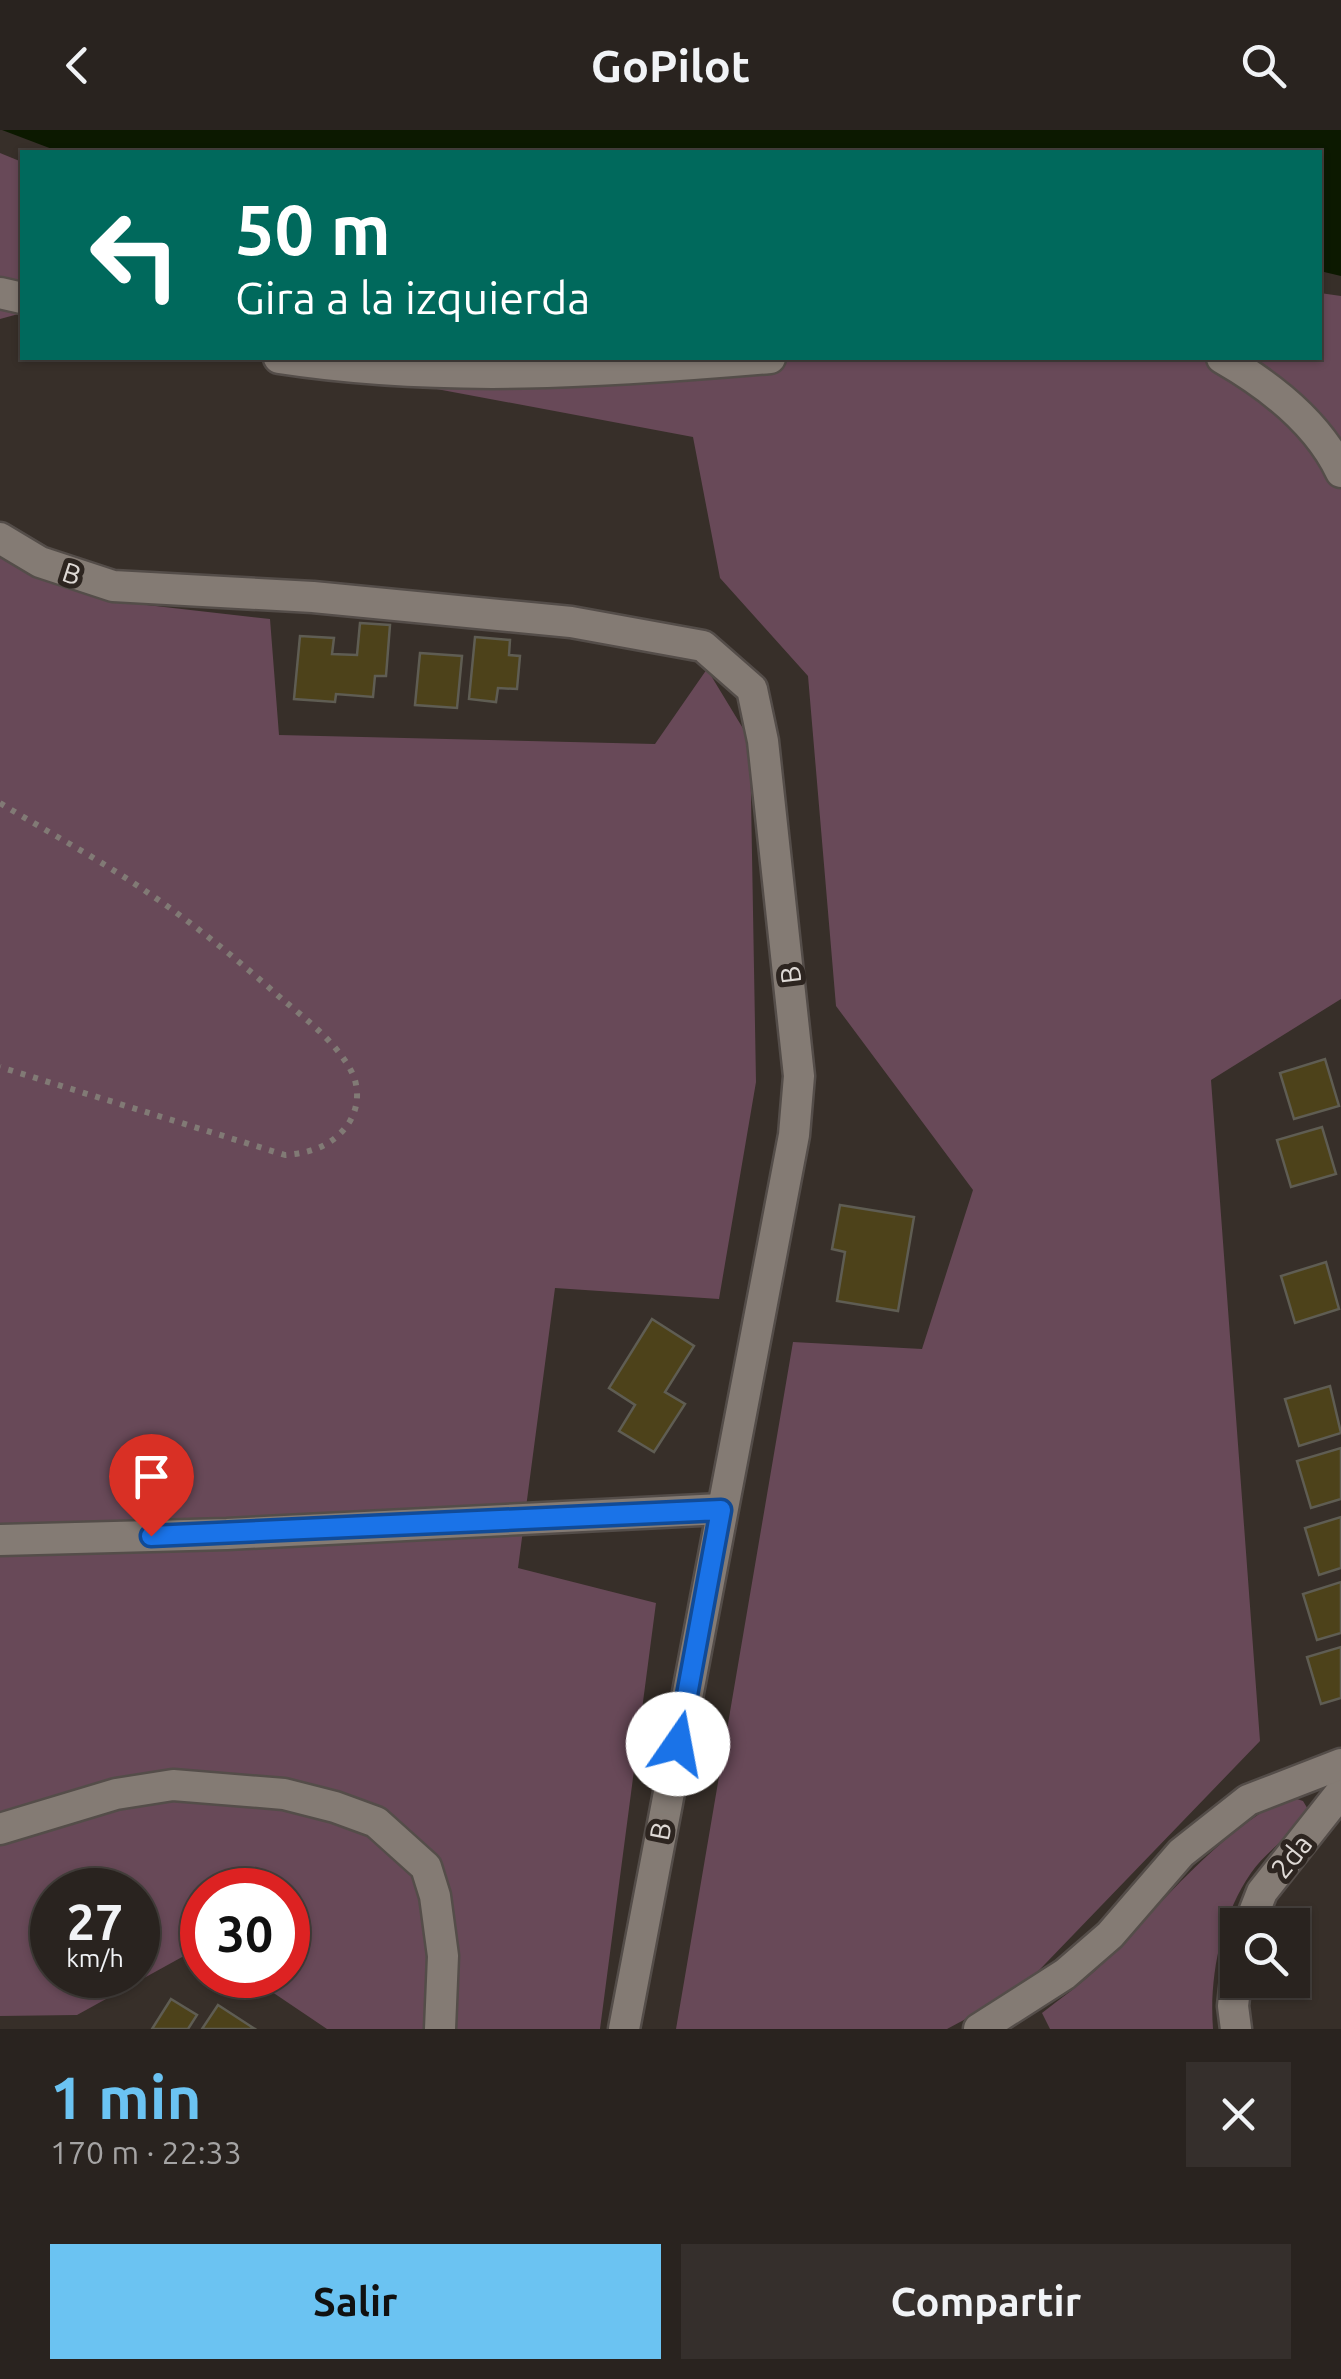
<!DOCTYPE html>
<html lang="es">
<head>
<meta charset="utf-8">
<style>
  :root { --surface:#29231f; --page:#352f2c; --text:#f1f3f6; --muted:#a5a4a4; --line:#45403d; --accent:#6bc3f2 }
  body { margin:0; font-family:Ubuntu,sans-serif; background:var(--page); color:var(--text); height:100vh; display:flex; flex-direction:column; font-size:38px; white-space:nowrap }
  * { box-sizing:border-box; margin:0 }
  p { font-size:32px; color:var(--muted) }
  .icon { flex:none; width:55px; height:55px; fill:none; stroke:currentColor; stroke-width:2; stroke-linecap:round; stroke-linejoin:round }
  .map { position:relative; height:1899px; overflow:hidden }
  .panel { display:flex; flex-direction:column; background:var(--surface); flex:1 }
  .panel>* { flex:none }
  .hud { position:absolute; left:20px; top:20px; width:1302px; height:210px; border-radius:0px; box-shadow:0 2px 8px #0004,0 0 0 2px var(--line); background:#00695c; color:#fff; overflow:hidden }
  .tools { position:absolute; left:1220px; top:1778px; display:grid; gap:20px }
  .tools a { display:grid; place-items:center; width:90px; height:90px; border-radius:0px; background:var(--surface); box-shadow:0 2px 8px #0004,0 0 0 2px var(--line); font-size:50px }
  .speed { position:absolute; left:30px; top:1738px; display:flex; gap:20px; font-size:50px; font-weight:700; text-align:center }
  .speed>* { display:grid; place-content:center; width:130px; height:130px; border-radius:50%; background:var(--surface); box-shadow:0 2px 8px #0004,0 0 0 2px var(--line); line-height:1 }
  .speed small { font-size:25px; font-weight:400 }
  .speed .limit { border:15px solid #d22; background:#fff; color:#111 }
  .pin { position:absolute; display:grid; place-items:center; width:85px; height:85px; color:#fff; margin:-102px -42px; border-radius:50% 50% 50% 0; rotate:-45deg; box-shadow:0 0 10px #0007 }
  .pin .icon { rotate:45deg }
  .me { position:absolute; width:110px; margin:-55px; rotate:12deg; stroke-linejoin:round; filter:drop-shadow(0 0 8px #0008) }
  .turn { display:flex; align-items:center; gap:35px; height:210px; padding:0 50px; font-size:45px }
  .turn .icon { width:130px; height:130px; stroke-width:2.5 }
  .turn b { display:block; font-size:70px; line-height:85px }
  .round { display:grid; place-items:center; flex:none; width:105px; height:105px; border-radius:0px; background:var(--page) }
  .headline { display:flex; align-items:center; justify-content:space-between; height:170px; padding:0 50px }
  h1 { font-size:60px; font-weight:700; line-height:75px; color:var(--accent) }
  .button { display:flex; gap:20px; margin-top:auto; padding:20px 50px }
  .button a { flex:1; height:115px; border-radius:0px; background:var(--accent); color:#111; font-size:40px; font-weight:700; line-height:115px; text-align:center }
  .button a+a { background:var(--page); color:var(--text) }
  header { display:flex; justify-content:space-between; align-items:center; height:130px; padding:0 50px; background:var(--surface); font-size:45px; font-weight:700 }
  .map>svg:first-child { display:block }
  .green { fill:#684958; fill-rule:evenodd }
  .water { fill:#0c1900 }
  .building { fill:#4d421a; stroke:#5f5d53; stroke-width:2.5 }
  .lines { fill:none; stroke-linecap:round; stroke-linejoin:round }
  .minor-casing { stroke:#544d49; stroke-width:35 }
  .path { stroke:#817a75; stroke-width:6; stroke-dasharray:5 8; stroke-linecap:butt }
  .minor { stroke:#847b74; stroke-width:30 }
  .route-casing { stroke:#114b97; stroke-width:25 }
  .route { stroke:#1a73e8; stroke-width:18 }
  .labels { text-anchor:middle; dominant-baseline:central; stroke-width:10; stroke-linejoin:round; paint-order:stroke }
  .street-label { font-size:28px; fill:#ded9d5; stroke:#2d2520 }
</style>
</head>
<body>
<header><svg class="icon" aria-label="back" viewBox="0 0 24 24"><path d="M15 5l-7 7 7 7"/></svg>GoPilot<svg class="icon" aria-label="search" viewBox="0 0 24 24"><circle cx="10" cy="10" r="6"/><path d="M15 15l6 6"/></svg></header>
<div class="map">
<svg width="1341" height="1899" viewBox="0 0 1341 1899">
  <rect width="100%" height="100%" fill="#372f29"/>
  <g class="green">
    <polygon points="0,23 22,32 22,183 0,189"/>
    <polygon points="1320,163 1341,166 1341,869 1211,950 1260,1611 1020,1860 947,1899 676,1899 793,1212 922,1219 973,1060 836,876 808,546 720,448 693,307 271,228 1320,228"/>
    <path d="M 0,392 L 21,408 L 138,474 L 270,489 L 279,605 L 655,614 L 707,539 L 750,610 L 756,952 L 719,1169 L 555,1158 L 518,1438 L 656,1473 L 600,1899 L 327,1899 L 247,1845 L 288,1845 L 288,1760 L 202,1760 L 202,1816 L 77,1885 L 0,1886 ZM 52,1760 L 138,1760 L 138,1845 L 52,1845 Z"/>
    <path d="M 1288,1666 L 1303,1671 L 1309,1681 C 1293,1705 1267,1720 1251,1743 C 1221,1786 1209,1847 1213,1899 L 1050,1899 L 1042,1883 C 1061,1868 1080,1855 1097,1839 C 1161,1776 1208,1711 1288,1666 Z"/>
  </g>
  <polygon class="water" points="2,0 1341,0 1341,146 1320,141 1320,22 60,22"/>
  <g class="building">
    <polygon points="360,493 390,495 386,546 375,546 373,567 336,564 335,572 294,569 300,506 334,508 332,524 357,525"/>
    <polygon points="475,507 510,510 509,525 520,526 517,559 498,558 496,572 469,569"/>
    <polygon points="420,523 462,526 457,578 415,575"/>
    <polygon points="1325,929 1339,976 1294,989 1280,943"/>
    <polygon points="1322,997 1336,1044 1291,1057 1277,1010"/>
    <polygon points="840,1075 914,1087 898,1181 837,1171 845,1122 832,1119"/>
    <polygon points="1326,1132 1339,1179 1295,1193 1281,1146"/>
    <polygon points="652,1189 694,1216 665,1262 685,1274 654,1322 619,1301 635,1275 609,1258"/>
    <polygon points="1330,1256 1341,1303 1299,1316 1285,1269"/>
    <polygon points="1341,1318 1341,1369 1311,1378 1297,1331"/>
    <polygon points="1341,1387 1341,1438 1319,1445 1305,1398"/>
    <polygon points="1341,1452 1341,1503 1317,1510 1303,1464"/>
    <polygon points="1341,1517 1341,1568 1321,1574 1307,1527"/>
    <polygon points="171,1869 197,1885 188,1899 152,1899"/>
    <polygon points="218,1875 255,1899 202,1899"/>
  </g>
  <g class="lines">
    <defs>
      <g id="minor">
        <polyline points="0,163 22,168"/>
        <path d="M 279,228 C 441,253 606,242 770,228"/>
        <path d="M 1222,228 C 1269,255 1317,291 1341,342"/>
        <polyline points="0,408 40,432 113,456 313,467 571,492 703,516 752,559 763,611 799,946 794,1005 624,1899"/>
        <polyline points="0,1410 227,1404 721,1379"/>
        <polyline points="0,1699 116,1664 173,1655 284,1664 335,1677 376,1692 426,1737 435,1766 443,1826 440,1899"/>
        <polyline points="1249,1795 1262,1762 1341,1662"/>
        <polyline points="979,1899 1065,1844 1110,1805 1181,1723 1248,1670 1341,1634"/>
        <polyline points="1236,1899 1233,1876 1238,1831"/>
      </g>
    </defs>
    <use href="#minor" class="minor-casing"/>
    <path class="path" d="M 0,673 C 46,701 93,726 138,756 C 188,789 237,829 282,869 C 307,890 341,916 354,947 C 359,962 358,977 350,991 C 335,1015 312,1023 285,1025 L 0,937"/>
    <use href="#minor" class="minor"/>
  </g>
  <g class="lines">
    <defs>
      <polyline id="route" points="151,1406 721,1380 678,1614"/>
    </defs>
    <use href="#route" class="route-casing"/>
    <use href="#route" class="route"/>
  </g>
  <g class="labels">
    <g class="street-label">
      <text transform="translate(72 443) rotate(18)">B</text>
      <text transform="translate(790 845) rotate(-97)">B</text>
      <text transform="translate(660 1701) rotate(-79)">B</text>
      <text transform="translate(1291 1726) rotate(-51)">2da</text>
    </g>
  </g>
</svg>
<div class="tools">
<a><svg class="icon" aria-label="search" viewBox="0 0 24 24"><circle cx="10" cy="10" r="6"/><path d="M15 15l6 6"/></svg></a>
</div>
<div class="speed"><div>27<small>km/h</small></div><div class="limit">30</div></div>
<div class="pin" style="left:151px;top:1406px;background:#d93025"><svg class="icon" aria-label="arrive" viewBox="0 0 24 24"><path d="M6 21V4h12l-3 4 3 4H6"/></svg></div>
<svg class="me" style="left:678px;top:1614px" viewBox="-20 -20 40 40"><circle r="19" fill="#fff"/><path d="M0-13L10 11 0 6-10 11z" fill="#1a73e8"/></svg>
<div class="hud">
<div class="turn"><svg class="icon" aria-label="left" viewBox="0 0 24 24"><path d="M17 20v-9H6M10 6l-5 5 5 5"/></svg><div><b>50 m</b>Gira a la izquierda</div></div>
</div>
</div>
<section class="panel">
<div class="headline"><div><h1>1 min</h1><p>170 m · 22:33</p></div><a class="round"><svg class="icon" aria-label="close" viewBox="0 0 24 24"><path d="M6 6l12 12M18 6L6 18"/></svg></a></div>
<div class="button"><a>Salir</a><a>Compartir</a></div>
</section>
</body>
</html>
